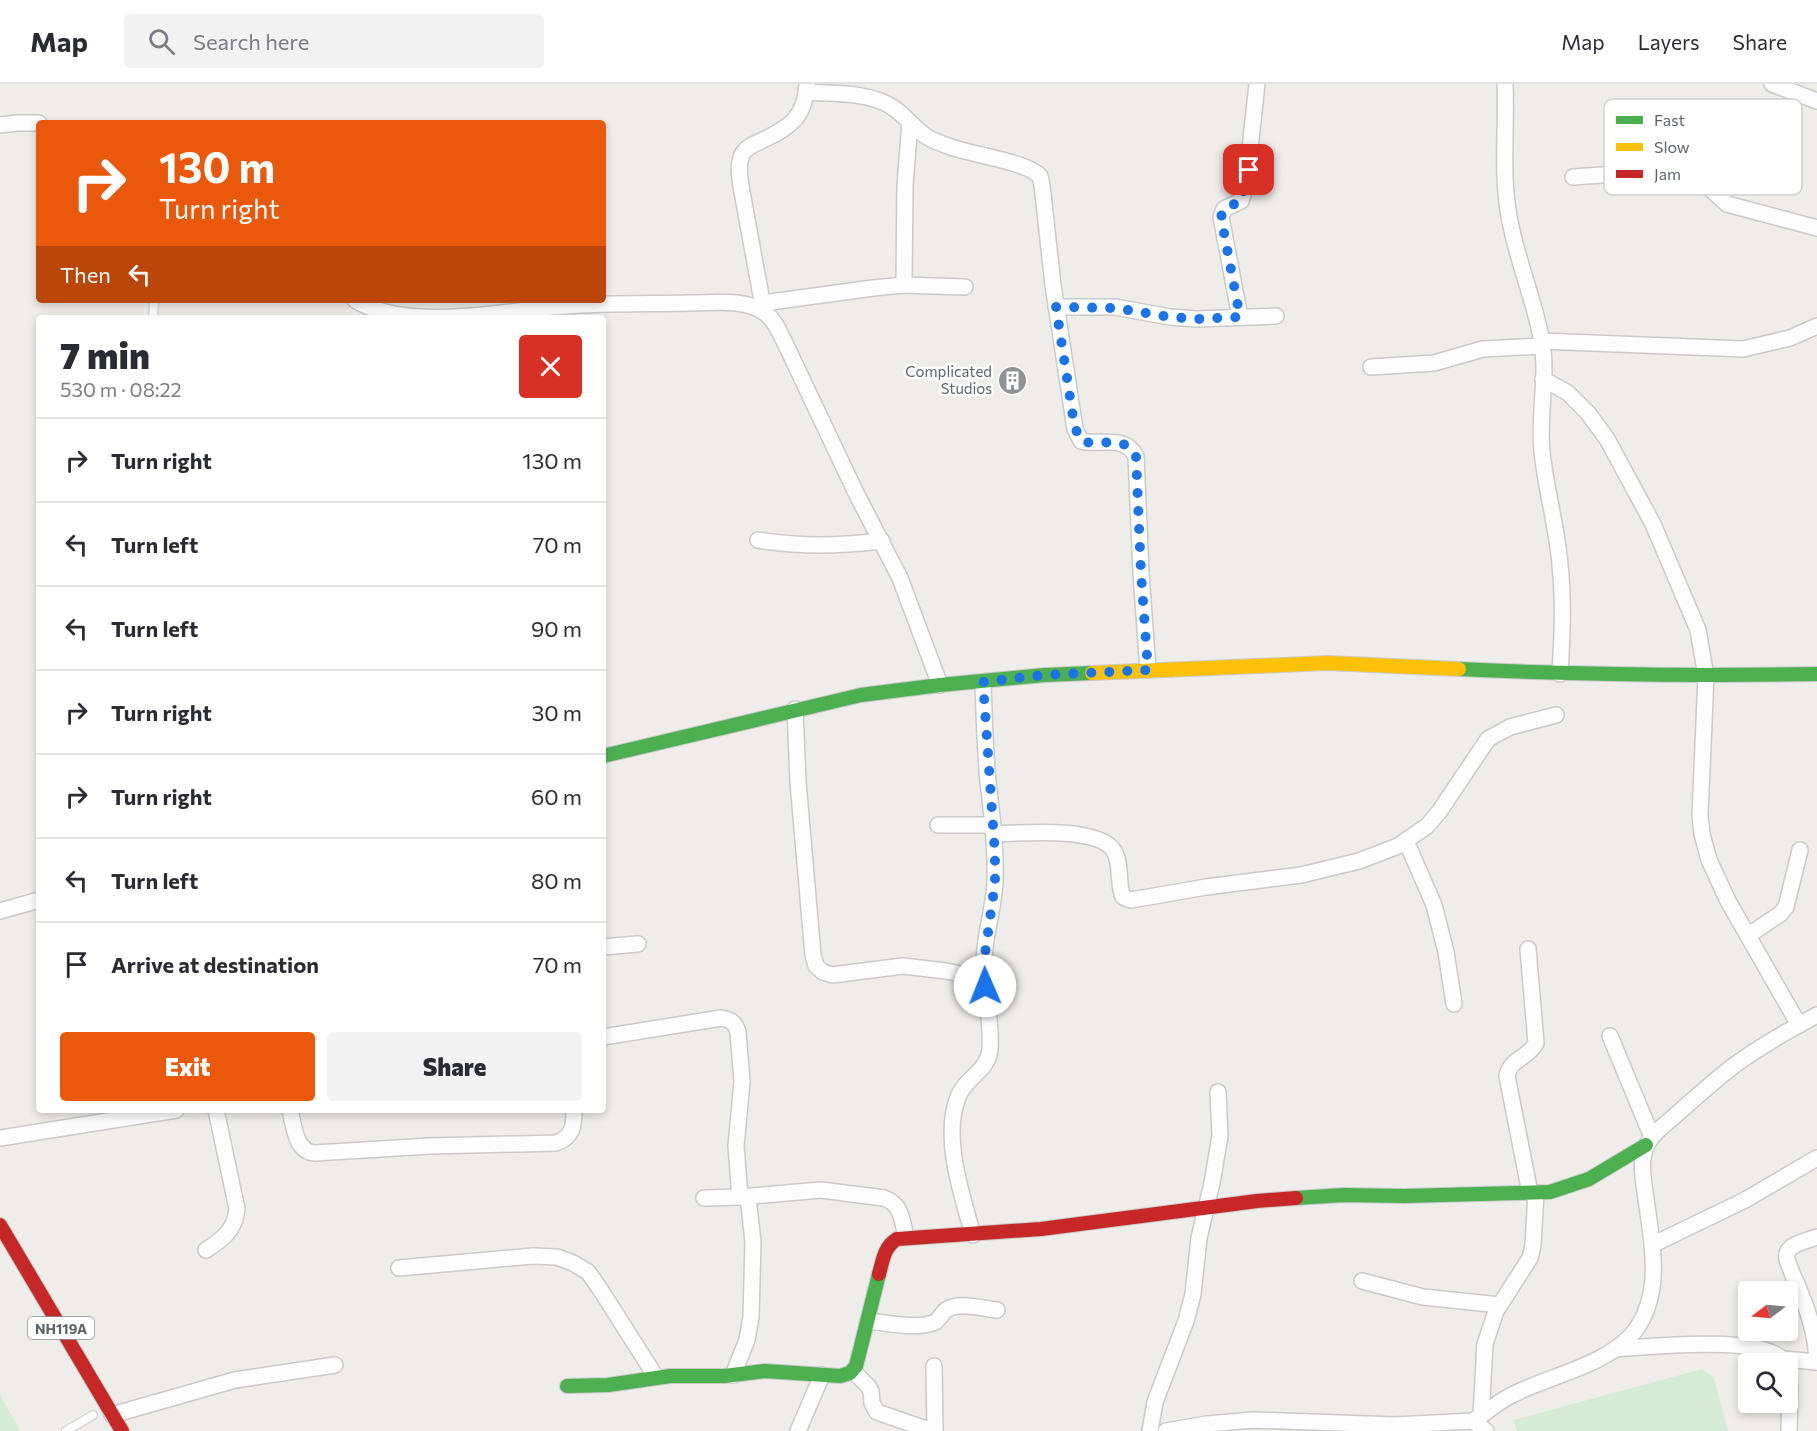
<!DOCTYPE html>
<html lang="en">
<head>
<meta charset="utf-8">
<style>
  :root { --surface:#fff; --page:#f2f2f3; --text:#2b2b33; --muted:#7c7c81; --line:#e1e1e2; --accent:#ea580c }
  body { margin:0; font-family:Commissioner,sans-serif; background:var(--page); color:var(--text); height:100vh; display:flex; flex-direction:column; font-size:22px; white-space:nowrap }
  * { box-sizing:border-box; margin:0 }
  p { font-size:20px; color:var(--muted) }
  .icon { flex:none; width:33px; height:33px; fill:none; stroke:currentColor; stroke-width:2; stroke-linecap:round; stroke-linejoin:round }
  .map { position:relative; flex:1; overflow:hidden }
  .drawer { position:absolute; left:36px; top:231px; width:570px; height:798px; display:flex; flex-direction:column; background:var(--surface); border-radius:6px; box-shadow:0 3px 9px #0003 }
  .drawer>* { flex:none }
  .guide { position:absolute; left:36px; top:36px; width:570px; height:183px; border-radius:6px; box-shadow:0 3px 9px #0003; background:#ea580c; color:#fff; overflow:hidden }
  .needle { width:39px; rotate:254deg }
  .controls { position:absolute; left:1738px; top:1197px; display:grid; gap:12px }
  .controls a { display:grid; place-items:center; width:60px; height:60px; border-radius:6px; background:var(--surface); box-shadow:0 3px 9px #0003; font-size:30px }
  .pin { position:absolute; display:grid; place-items:center; width:51px; height:51px; color:#fff; margin:-26px; border-radius:12px; box-shadow:0 3px 9px #0006 }
  .me { position:absolute; width:66px; margin:-33px; rotate:359deg; stroke-linejoin:round; filter:drop-shadow(0 0 4px #0008) }
  .turn { display:flex; align-items:center; gap:21px; height:126px; padding:0 24px; font-size:27px }
  .turn .icon { width:78px; height:78px; stroke-width:2.5 }
  .turn b { display:block; font-size:42px; line-height:51px }
  .then { display:flex; align-items:center; height:57px; padding:0 24px; background:#0003; gap:12px; font-size:22px }
  .round { display:grid; place-items:center; flex:none; width:63px; height:63px; border-radius:6px; background:var(--page) }
  .overview { display:flex; align-items:center; justify-content:space-between; height:102px; padding:0 24px }
  h1 { font-size:36px; font-weight:800; line-height:45px }
  .cta { display:flex; gap:12px; margin-top:auto; padding:12px 24px }
  .cta a { flex:1; height:69px; border-radius:6px; background:var(--accent); color:#fff; font-size:24px; font-weight:800; line-height:69px; text-align:center }
  .cta a+a { background:var(--page); color:var(--text) }
  ul { padding:0; list-style:none }
  li { display:flex; align-items:center; gap:18px; height:84px; padding:0 24px; border-top:2px solid var(--line) }
  li div { flex:1 }
  li b { display:block; font-size:22px }
  li em { font-style:normal }
  header { display:flex; align-items:center; gap:36px; box-sizing:border-box; height:84px; padding:0 30px; background:var(--surface); border-bottom:2px solid var(--line) }
  header strong { font-size:28px }
  nav { display:flex; gap:33px; margin-inline-start:auto; font-size:21px }
  .search { width:420px; height:54px; background:var(--page); display:flex; align-items:center; gap:15px; box-sizing:border-box; padding:0 21px; border-radius:6px; color:var(--muted); font-size:22px }
  .map>svg:first-child { display:block }
  .green { fill:#d6ebd3 }
  .lines { fill:none; stroke-linecap:round; stroke-linejoin:round }
  .lane-casing { stroke:#c9cac9; stroke-width:10 }
  .street-casing { stroke:#c9cac9; stroke-width:18 }
  .fast-casing { stroke:#cacaca; stroke-width:16 }
  .slow-casing { stroke:#cacaca; stroke-width:16 }
  .jam-casing { stroke:#cacaca; stroke-width:16 }
  .lane { stroke:#fcfcfc; stroke-width:8 }
  .street { stroke:#fcfcfc; stroke-width:15 }
  .fast { stroke:#4caf50; stroke-width:14 }
  .slow { stroke:#ffc107; stroke-width:14 }
  .jam { stroke:#c62828; stroke-width:14 }
  .route { stroke:#1a73e8; stroke-width:10; stroke-dasharray:0 18 }
  .labels { text-anchor:middle; dominant-baseline:central; stroke-width:5; stroke-linejoin:round; paint-order:stroke }
  .shield { fill:#fff; stroke:#8e9295; stroke-width:1.5 }
  .shield-label { font-size:14px; font-weight:bold; fill:#5e6368 }
  .poi-label { font-size:15px; fill:#5e6368; stroke:#fff; text-anchor:end }
  .key { fill:#fff; stroke:#cfd0d2; stroke-width:1.5 }
  .key-label { font-size:16px; fill:#5e6368 }
</style>
</head>
<body>
<header>
<strong>Map</strong>
<div class="search"><svg class="icon" aria-label="search" viewBox="0 0 24 24"><circle cx="10" cy="10" r="6"/><path d="M15 15l6 6"/></svg>Search here</div>
<nav><a>Map</a><a>Layers</a><a>Share</a></nav>
</header>
<div class="map">
<svg width="1817" height="1347" viewBox="0 0 1817 1347">
  <rect width="100%" height="100%" fill="#eeede9"/>
  <g class="green">
    <polygon points="1702,1285 1714,1294 1728,1347 1517,1347 1514,1336"/>
    <polygon points="0,1310 20,1347 0,1347"/>
  </g>
  <g class="lines">
    <defs>
      <g id="lane">
        <polyline points="153,234 154,216"/>
        <polyline points="66,1347 93,1331"/>
      </g>
      <g id="street">
        <path d="M 1505,0 C 1507,44 1501,88 1509,132 C 1516,175 1535,216 1542,259 C 1548,295 1538,331 1542,368 C 1546,406 1557,443 1560,481 C 1564,517 1562,554 1560,590"/>
        <polyline points="1772,0 1817,17"/>
        <path d="M 807,8 C 830,10 857,8 880,17 C 898,23 909,39 923,50 C 930,56 940,59 948,62 C 971,71 1025,77 1040,92 L 1042,101 L 1053,201 L 1075,345 L 1081,357 C 1100,362 1124,350 1136,372 L 1141,489 L 1148,586"/>
        <polyline points="0,41 17,39 39,39"/>
        <polyline points="1573,93 1631,89 1688,96 1706,101 1727,120 1817,144"/>
        <polyline points="904,201 905,101 910,38"/>
        <path d="M 355,216 C 410,249 505,226 566,222 C 607,219 648,220 689,219 C 712,219 746,214 765,229 C 775,236 780,249 785,259 L 856,409 L 900,494 L 940,601"/>
        <polyline points="763,219 873,204 904,201 965,203"/>
        <polyline points="1056,223 1115,223 1170,233 1196,235 1276,232"/>
        <path d="M 764,228 L 742,108 C 740,96 737,82 742,71 C 746,63 754,60 761,57 C 790,43 805,34 807,0"/>
        <polyline points="1240,233 1221,133 1224,125 1241,117 1246,101 1257,0"/>
        <polyline points="1542,257 1743,265 1790,254 1817,242"/>
        <polyline points="1371,283 1434,279 1483,265 1542,262"/>
        <polyline points="1543,295 1568,309 1588,329 1607,355 1653,440 1698,546 1706,592 1700,731 1702,750 1709,776 1728,817 1799,941"/>
        <path d="M 758,456 C 804,463 836,462 882,457"/>
        <polyline points="795,625 798,698 813,871 816,882 823,888 832,891 903,882 946,887 985,895"/>
        <polyline points="938,741 993,741"/>
        <path d="M 994,750 C 1020,749 1099,742 1114,767 C 1122,780 1117,799 1123,813 L 1131,816 L 1206,803 L 1301,791 L 1359,777 L 1398,762 L 1427,742 L 1439,728 L 1488,655 L 1510,643 L 1556,631"/>
        <polyline points="1406,757 1434,821 1446,868 1454,920"/>
        <polyline points="0,827 39,816"/>
        <polyline points="1749,851 1780,830 1786,823 1800,766"/>
        <polyline points="603,863 638,860"/>
        <path d="M 1528,865 L 1536,959 C 1528,975 1510,974 1507,992 L 1530,1109"/>
        <polyline points="1610,952 1652,1053"/>
        <path d="M 603,953 L 721,934 C 731,936 735,938 738,948 L 742,998 L 736,1062 L 740,1113"/>
        <path d="M 290,1026 C 294,1041 295,1068 315,1069 L 430,1062 L 556,1059 C 573,1053 574,1042 574,1026"/>
        <polyline points="0,1054 176,1026"/>
        <path d="M 704,1114 L 740,1113 L 821,1106 L 884,1114 C 902,1120 902,1137 906,1153"/>
        <path d="M 973,1151 C 962,1111 942,1054 958,1013 C 965,994 989,986 990,965 C 992,937 984,908 984,879 C 984,851 994,825 995,798 C 996,764 992,731 988,698 C 985,665 984,631 983,598"/>
        <polyline points="1652,1161 1745,1116 1817,1074"/>
        <path d="M 206,1166 C 223,1155 235,1146 237,1125 L 216,1026"/>
        <polyline points="399,1184 533,1172 557,1173 573,1179 588,1188 600,1205 656,1293"/>
        <polyline points="1362,1197 1423,1213 1500,1221"/>
        <path d="M 868,1237 C 886,1239 916,1245 933,1239 C 939,1237 941,1230 946,1226 C 959,1217 983,1225 997,1226"/>
        <path d="M 1615,1265 C 1645,1263 1772,1249 1786,1280"/>
        <polyline points="1784,1275 1817,1278"/>
        <path d="M 1817,1278 C 1816,1246 1805,1218 1792,1189 C 1790,1182 1784,1174 1788,1167 C 1793,1159 1809,1156 1817,1153"/>
        <polyline points="934,1282 935,1347"/>
        <polyline points="1788,1285 1790,1305 1789,1347"/>
        <polyline points="853,1287 868,1302 871,1307 872,1319 877,1328 932,1347"/>
        <polyline points="733,1291 747,1256 751,1233 753,1158 748,1113"/>
        <polyline points="112,1331 235,1296 335,1281"/>
        <polyline points="1481,1332 1485,1260 1496,1227 1530,1174 1533,1161 1536,1109"/>
        <path d="M 1473,1337 C 1485,1329 1497,1319 1510,1312 C 1547,1292 1607,1282 1634,1248 C 1665,1208 1651,1154 1645,1108 C 1643,1093 1640,1077 1646,1063 C 1651,1050 1666,1040 1677,1030 C 1696,1013 1715,996 1736,980 C 1761,962 1789,946 1817,931"/>
        <polyline points="798,1347 822,1291"/>
        <polyline points="1150,1347 1155,1318 1186,1237 1193,1210 1199,1154 1212,1099 1220,1052 1218,1008"/>
        <polyline points="1166,1347 1207,1340 1253,1336 1395,1341 1473,1337 1486,1347"/>
      </g>
      <g id="fast">
        <path d="M 1459,585 C 1578,591 1697,592 1817,590"/>
        <polyline points="603,672 861,611 940,601 1045,591 1092,589"/>
        <polyline points="1296,1114 1344,1111 1404,1112 1550,1108 1589,1095 1646,1061"/>
        <polyline points="567,1302 608,1301 670,1292 724,1292 765,1287 840,1292 850,1289 856,1282 879,1190"/>
      </g>
      <polyline id="slow" points="1092,589 1328,579 1459,585"/>
      <g id="jam">
        <polyline points="0,1141 122,1347"/>
        <path d="M 879,1190 C 883,1176 884,1163 897,1155 L 1041,1145 L 1257,1117 L 1296,1114"/>
      </g>
    </defs>
    <use href="#lane" class="lane-casing"/>
    <use href="#street" class="street-casing"/>
    <use href="#fast" class="fast-casing"/>
    <use href="#slow" class="slow-casing"/>
    <use href="#jam" class="jam-casing"/>
    <use href="#lane" class="lane"/>
    <use href="#street" class="street"/>
    <use href="#fast" class="fast"/>
    <use href="#slow" class="slow"/>
    <use href="#jam" class="jam"/>
  </g>
  <g class="lines">
    <path class="route" d="M 985,902 L 984,877 L 995,799 L 995,770 L 983,598 L 1045,591 L 1148,586 L 1141,489 L 1136,372 C 1121,345 1092,369 1078,353 L 1073,333 L 1056,223 L 1115,224 L 1170,233 L 1197,235 L 1240,233 L 1221,133 L 1224,125 L 1241,117 L 1249,86"/>
  </g>
  <defs>
    <symbol id="building-disc" viewBox="-11 -11 22 22"><circle r="9.5" fill="#909395" stroke="#fff"/><path d="M-4-6H4V6H1V3H-1V6H-4ZM-2.5-4.3h1.7v1.8h-1.7ZM.8-4.3h1.7v1.8H.8ZM-2.5-1h1.7V.8h-1.7ZM.8-1h1.7V.8H.8Z" fill="#fff"/></symbol>
  </defs>
  <g fill-rule="evenodd">
    <use href="#building-disc" x="996" y="280" width="33" height="33"/>
  </g>
  <g class="labels">
    <rect class="shield" x="28" y="1233" width="66" height="22" rx="4.5"/>
    <g class="shield-label">
      <text x="61" y="1244">NH119A</text>
    </g>
    <g class="poi-label">
      <text x="992" y="287">Complicated<tspan x="992" dy="17">Studios</tspan></text>
    </g>
  </g>
  <rect x="1604" y="15" width="198" height="96" rx="9" class="key"/>
  <rect x="1616" y="32" width="27" height="8" fill="#4caf50"/>
  <rect x="1616" y="59" width="27" height="8" fill="#ffc107"/>
  <rect x="1616" y="86" width="27" height="8" fill="#c62828"/>
  <g class="key-label">
    <text x="1654" y="42">Fast</text>
    <text x="1654" y="69">Slow</text>
    <text x="1654" y="96">Jam</text>
  </g>
</svg>
<div class="controls">
<a><svg class="needle" viewBox="-14 -14 28 28"><path d="M0-13l5 13h-10z" fill="#e53935"/><path d="M0 13l5-13h-10z" fill="#7c7c81"/></svg></a>
<a><svg class="icon" aria-label="search" viewBox="0 0 24 24"><circle cx="10" cy="10" r="6"/><path d="M15 15l6 6"/></svg></a>
</div>
<div class="pin" style="left:1249px;top:86px;background:#d93025"><svg class="icon" aria-label="arrive" viewBox="0 0 24 24"><path d="M6 21V4h12l-3 4 3 4H6"/></svg></div>
<svg class="me" style="left:985px;top:902px" viewBox="-20 -20 40 40"><circle r="19" fill="#fff"/><path d="M0-13L10 11 0 6-10 11z" fill="#1a73e8"/></svg>
<div class="guide">
<div class="turn"><svg class="icon" aria-label="right" viewBox="0 0 24 24"><path d="M7 20v-9h11M14 6l5 5-5 5"/></svg><div><b>130 m</b>Turn right</div></div>
<div class="then">Then<svg class="icon" aria-label="left" viewBox="0 0 24 24"><path d="M17 20v-9H6M10 6l-5 5 5 5"/></svg></div>
</div>
<section class="drawer">
<div class="overview"><div><h1>7 min</h1><p>530 m · 08:22</p></div><a class="round" style="background:#d93025;color:#fff"><svg class="icon" aria-label="close" viewBox="0 0 24 24"><path d="M6 6l12 12M18 6L6 18"/></svg></a></div>
<ul>
<li><svg class="icon" aria-label="right" viewBox="0 0 24 24"><path d="M7 20v-9h11M14 6l5 5-5 5"/></svg><div><b>Turn right</b></div><em>130 m</em></li>
<li><svg class="icon" aria-label="left" viewBox="0 0 24 24"><path d="M17 20v-9H6M10 6l-5 5 5 5"/></svg><div><b>Turn left</b></div><em>70 m</em></li>
<li><svg class="icon" aria-label="left" viewBox="0 0 24 24"><path d="M17 20v-9H6M10 6l-5 5 5 5"/></svg><div><b>Turn left</b></div><em>90 m</em></li>
<li><svg class="icon" aria-label="right" viewBox="0 0 24 24"><path d="M7 20v-9h11M14 6l5 5-5 5"/></svg><div><b>Turn right</b></div><em>30 m</em></li>
<li><svg class="icon" aria-label="right" viewBox="0 0 24 24"><path d="M7 20v-9h11M14 6l5 5-5 5"/></svg><div><b>Turn right</b></div><em>60 m</em></li>
<li><svg class="icon" aria-label="left" viewBox="0 0 24 24"><path d="M17 20v-9H6M10 6l-5 5 5 5"/></svg><div><b>Turn left</b></div><em>80 m</em></li>
<li><svg class="icon" aria-label="arrive" viewBox="0 0 24 24"><path d="M6 21V4h12l-3 4 3 4H6"/></svg><div><b>Arrive at destination</b></div><em>70 m</em></li>
</ul>
<div class="cta"><a>Exit</a><a>Share</a></div>
</section>
</div>
</body>
</html>
